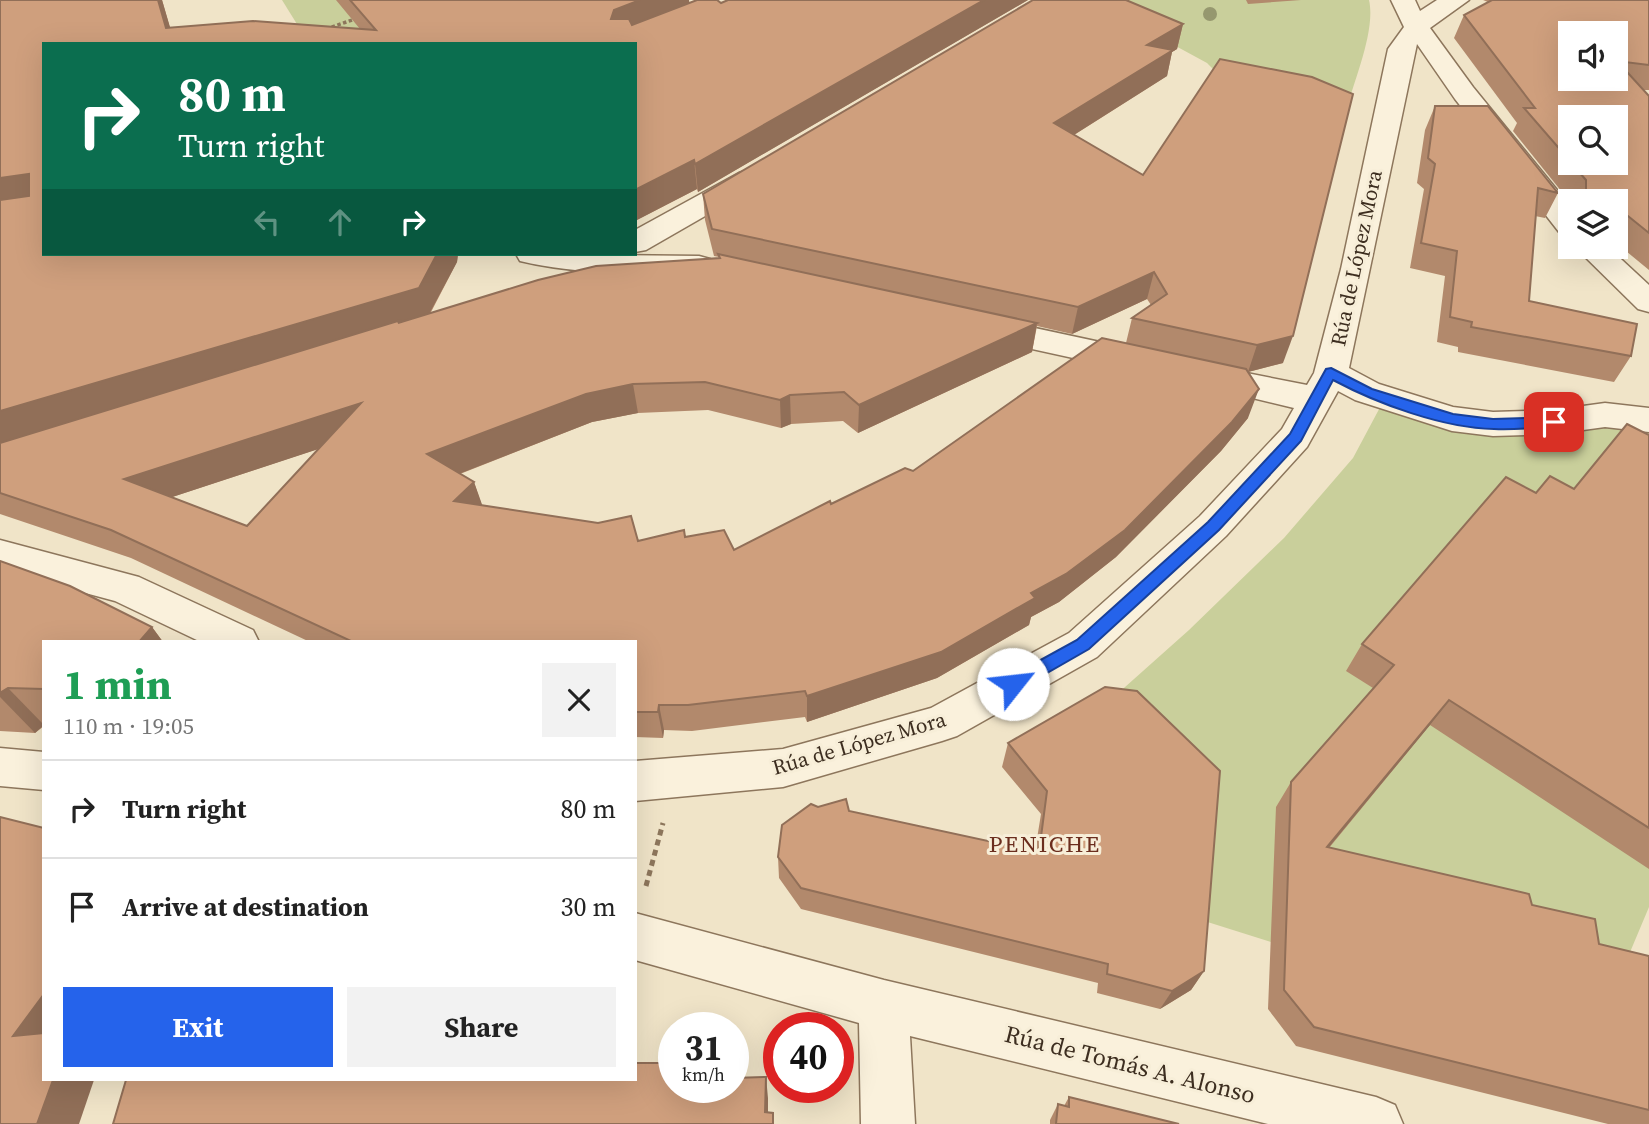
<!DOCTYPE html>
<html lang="en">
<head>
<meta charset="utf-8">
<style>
  :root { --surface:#fff; --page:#f2f2f2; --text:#222; --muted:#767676; --line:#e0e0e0; --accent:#2563eb }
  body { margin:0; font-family:"Source Serif 4",serif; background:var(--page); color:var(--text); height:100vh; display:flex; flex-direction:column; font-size:26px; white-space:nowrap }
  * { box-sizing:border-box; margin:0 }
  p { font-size:23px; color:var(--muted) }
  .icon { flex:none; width:38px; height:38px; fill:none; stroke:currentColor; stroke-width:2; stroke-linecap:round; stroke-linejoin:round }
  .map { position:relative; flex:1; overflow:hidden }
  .side { position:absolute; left:42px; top:640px; width:595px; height:441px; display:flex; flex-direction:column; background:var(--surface); border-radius:0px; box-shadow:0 7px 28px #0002 }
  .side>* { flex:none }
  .banner { position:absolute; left:42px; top:42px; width:595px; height:214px; border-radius:0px; box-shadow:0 7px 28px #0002; background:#0b6e4f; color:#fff; overflow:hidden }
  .buttons { position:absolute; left:1558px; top:21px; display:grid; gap:14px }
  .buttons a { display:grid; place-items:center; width:70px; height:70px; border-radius:0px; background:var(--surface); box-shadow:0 7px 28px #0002; font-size:35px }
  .speed { position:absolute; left:658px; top:1012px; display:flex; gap:14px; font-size:35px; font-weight:700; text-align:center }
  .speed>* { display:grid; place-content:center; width:91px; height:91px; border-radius:50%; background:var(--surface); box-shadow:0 7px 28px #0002; line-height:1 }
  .speed small { font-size:18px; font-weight:400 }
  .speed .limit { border:10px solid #d22; background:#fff; color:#111 }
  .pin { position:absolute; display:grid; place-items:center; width:60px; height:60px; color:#fff; margin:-30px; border-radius:14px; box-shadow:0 4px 10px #0006 }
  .me { position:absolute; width:77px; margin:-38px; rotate:61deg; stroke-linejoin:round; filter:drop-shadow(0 0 5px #0008) }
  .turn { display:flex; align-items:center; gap:24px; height:147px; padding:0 21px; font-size:32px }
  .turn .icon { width:91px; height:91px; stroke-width:2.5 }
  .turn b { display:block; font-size:49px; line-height:60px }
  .lanes { display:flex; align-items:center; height:66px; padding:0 21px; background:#0003; justify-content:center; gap:35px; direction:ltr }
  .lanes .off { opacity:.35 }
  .round { display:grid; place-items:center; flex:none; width:74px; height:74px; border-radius:0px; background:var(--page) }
  .head { display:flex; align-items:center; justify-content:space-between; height:119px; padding:0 21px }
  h1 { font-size:42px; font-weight:700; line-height:52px; color:#1e9e55 }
  .primary-button { display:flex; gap:14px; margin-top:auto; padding:14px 21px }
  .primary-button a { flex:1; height:80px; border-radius:0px; background:var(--accent); color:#fff; font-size:28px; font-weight:700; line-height:80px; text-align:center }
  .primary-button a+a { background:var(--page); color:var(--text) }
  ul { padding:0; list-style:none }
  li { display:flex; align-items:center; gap:21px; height:98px; padding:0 21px; border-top:2px solid var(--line) }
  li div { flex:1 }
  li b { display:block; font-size:26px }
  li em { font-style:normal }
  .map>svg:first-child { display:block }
  .green { fill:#c9cf9b }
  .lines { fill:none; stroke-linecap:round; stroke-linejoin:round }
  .minor-casing { stroke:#8d765c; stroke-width:3 }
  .path-far1 { stroke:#8d765c; stroke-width:3.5; stroke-dasharray:3.5 2.5; stroke-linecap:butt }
  .path { stroke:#8d765c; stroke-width:5; stroke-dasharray:6 4.5; stroke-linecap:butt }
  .minor { fill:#faf1dc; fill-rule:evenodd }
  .tree { fill:#96986f }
  .wall { fill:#b2896c; fill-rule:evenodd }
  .shaded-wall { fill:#916f58 }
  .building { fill:#cf9f7d; stroke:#916f58; stroke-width:2; fill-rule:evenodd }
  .route { fill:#2563eb; stroke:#184099; stroke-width:2 }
  .labels { text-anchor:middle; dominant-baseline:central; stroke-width:6; stroke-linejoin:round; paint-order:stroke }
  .street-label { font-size:21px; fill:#3d2e20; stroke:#f7eed8 }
  .neighbourhood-label { font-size:23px; letter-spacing:2px; fill:#6b2e1e; stroke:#f7eed8 }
  .near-street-label { font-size:24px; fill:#3d2e20; stroke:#f7eed8 }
</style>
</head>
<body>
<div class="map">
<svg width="1649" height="1124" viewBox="0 0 1649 1124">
  <rect width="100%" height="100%" fill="#f0e4c8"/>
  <g class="green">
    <polygon points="282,0 437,0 348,33 300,29"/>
    <path d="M 1091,0 L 1369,0 C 1376,30 1354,81 1346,111 L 1219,75 L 1207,63 Z"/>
    <polygon points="1385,398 1452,419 1649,420 1649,907 1620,976 1271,942 1198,919 1097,712 1189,630 1284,538 1353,458"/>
  </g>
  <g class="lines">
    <defs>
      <g id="minor">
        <polygon points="1391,0 1415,0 1420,11 1437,0 1469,0 1430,28 1473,87 1570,206 1570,235 1559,232 1455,99 1417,44 1349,368 1379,384 1453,407 1493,412 1554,410 1605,403 1649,408 1649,432 1605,427 1554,434 1493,436 1452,431 1355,400 1338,391 1307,447 1226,536 1097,657 957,736 942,741 783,787 635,801 635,761 783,749 931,708 1069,633 1200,516 1282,429 1294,408 1194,384 1189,376 1194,368 1206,365 1307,385 1314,373 1341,269 1388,49 1404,27"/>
        <polygon points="749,170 759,173 763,179 759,185 646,250 635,252 635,230 739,173"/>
        <polygon points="1575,247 1608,247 1649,285 1649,312 1638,309"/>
        <path d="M 516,254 L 699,256 L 710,259 L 714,266 L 710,273 L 699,276 C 640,273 578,275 520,261 Z"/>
        <polygon points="984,317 1137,350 1149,353 1154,361 1149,369 1137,372 973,336 968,328 973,320"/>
        <polygon points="0,540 139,577 253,630 259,642 201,642 115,601 0,570"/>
        <polygon points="0,748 44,752 44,790 0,786"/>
        <polygon points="635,913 884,980 1376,1097 1395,1105 1403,1124 1268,1124 910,1036 915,1124 861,1124 859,1023 635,960"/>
      </g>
    </defs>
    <use href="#minor" class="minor-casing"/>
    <polyline class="path-far1" points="326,29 358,18"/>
    <polyline class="path" points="646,886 663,823"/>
    <use href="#minor" class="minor"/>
  </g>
  <circle class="tree" cx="1210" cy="14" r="7"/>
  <g class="wall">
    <path d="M 0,0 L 162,0 L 170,28 L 360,29 L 336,0 L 689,0 L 689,3 L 721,3 L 728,0 L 1028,0 L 698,192 L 697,189 L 635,221 L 635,44 L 44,254 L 458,254 L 457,262 L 430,314 L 719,258 L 719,257 L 714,256 L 705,220 L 703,194 L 1183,24 L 1177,49 L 1172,52 L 1167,76 L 1074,135 L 1283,363 L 1248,372 L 1248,418 L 1221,451 L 1116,557 L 1059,602 L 1031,617 L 1029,625 L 937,678 L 807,722 L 805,717 L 692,731 L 664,730 L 663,738 L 635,737 L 635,642 L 310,642 L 131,558 L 0,514 ZM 1147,299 L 1151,305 L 1132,318 L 1126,343 L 913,471 L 831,504 L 734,550 L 685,537 L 638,541 L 482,506 L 474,482 L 460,474 L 592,422 L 638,413 L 708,410 L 781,428 L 791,424 L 843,421 L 858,433 L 1032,352 L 1037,326 L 1072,334 ZM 318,449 L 247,526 L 172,497 Z"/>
    <polygon points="1246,0 1301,0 1248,4"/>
    <path d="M 1483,0 L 1649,0 L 1649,90 L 1643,90 L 1649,96 L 1649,270 L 1615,242 L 1615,201 L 1570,202 L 1513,131 L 1517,123 L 1454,38 L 1464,15 L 1488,2 ZM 1570,117 L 1615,163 L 1570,163 Z"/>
    <polygon points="1435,106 1558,193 1545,218 1535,216 1529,301 1631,356 1614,382 1458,352 1458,347 1437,342 1445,276 1410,268 1424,189 1417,183 1425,130"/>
    <polygon points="1649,435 1649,869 1430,725 1329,848 1532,905 1599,944 1649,956 1649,1124 1608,1124 1296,1046 1268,1009 1276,807 1291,782 1373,688 1346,671 1362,644 1536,493 1574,489"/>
    <polygon points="0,561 152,627 163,642 44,642 44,726 35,733 0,731"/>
    <polygon points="1008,743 1204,971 1191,990 1160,1009 1097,993 1098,983 801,909 779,878 778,857 818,807 849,811 1035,851 1041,814 1002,767"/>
    <polygon points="1069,1097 1179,1124 1050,1124 1050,1120 1058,1104 1064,1106"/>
  </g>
  <g class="shaded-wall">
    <polygon points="158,0 162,0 175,44 166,28"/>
    <polygon points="640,0 689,0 690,8 618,38 611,19 614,10"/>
    <polygon points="984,0 1028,0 698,192 695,164"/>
    <polygon points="1183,24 1177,49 1172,52 1167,76 1050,150 1054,123 1147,45"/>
    <polygon points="694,160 697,189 635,221 635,190"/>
    <polygon points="29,174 44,200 0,209 0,178"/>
    <polygon points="437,254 458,254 457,262 428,316 0,446 0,411"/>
    <polygon points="1154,272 1147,299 1072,334 1078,307"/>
    <polygon points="1037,323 1032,352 858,433 859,405"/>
    <polygon points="1293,336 1283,363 1248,372 1257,345"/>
    <polygon points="633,384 638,413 592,422 438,482 427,454 586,394"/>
    <polygon points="1259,389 1248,418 1221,451 1116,557 1059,602 1031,617 1029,625 937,678 807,722 807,696 1031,593"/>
    <polygon points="790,395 791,424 781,428 780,400"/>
    <polygon points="361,403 373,431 142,507 124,479"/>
    <polygon points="474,482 484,510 454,501"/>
    <polygon points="152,627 163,642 139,642"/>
    <polygon points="8,688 44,725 35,733 0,697 0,693"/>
    <polygon points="1449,700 1430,725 1310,870 1327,847"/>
    <polygon points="659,705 664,730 663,738 658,712"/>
    <polygon points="1204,971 1191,990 1160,1009 1172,991"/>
    <polygon points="44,994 44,1055 13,1036"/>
    <polygon points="766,1077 768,1098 768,1124 765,1112"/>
    <polygon points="53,1080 94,1080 79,1124 37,1124"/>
  </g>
  <g class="building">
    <polygon points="0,0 158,0 166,28 253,21 376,30 350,0 640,0 614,10 611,19 629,19 632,25 697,0 717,0 721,3 728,0 984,0 695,164 694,160 635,190 635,44 44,44 44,254 437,254 419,288 0,411 0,200 29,196 29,174 0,178"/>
    <polygon points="1033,0 1126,0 1183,24 1147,45 1173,50 1054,123 1143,175 1220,59 1312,77 1353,94 1293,336 1257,345 1132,318 1167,294 1154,272 1078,307 712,229 703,194"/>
    <path d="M 1492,0 L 1649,0 L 1649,65 L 1617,61 L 1649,96 L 1649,233 L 1618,208 L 1615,208 L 1615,201 L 1586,201 L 1586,180 L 1571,163 L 1615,163 L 1615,117 L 1570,117 L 1570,161 L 1524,108 L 1535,108 L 1464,15 ZM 1570,33 L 1615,33 L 1615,79 L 1570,79 Z"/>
    <polygon points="1435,106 1488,106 1558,193 1538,188 1529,301 1637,324 1631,356 1471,327 1472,322 1450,317 1457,251 1421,243 1435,164 1428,158"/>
    <path d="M 718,254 L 1037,323 L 859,405 L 844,392 L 790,395 L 780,400 L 705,382 L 633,384 L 586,394 L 427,454 L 474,482 L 454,501 L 598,523 L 631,516 L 638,541 L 684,530 L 685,537 L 724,530 L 734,550 L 830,501 L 831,504 L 905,468 L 913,471 L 1102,338 L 1246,369 L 1259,389 L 1232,422 L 1125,530 L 1066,574 L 1031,593 L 1035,598 L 941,652 L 807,696 L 805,691 L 688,705 L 659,705 L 658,712 L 635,712 L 635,642 L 353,642 L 111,530 L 0,493 L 0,443 L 401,320 L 398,323 L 538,280 L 596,266 L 720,258 ZM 361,403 L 247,526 L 124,479 Z"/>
    <polygon points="1627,424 1649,435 1649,828 1449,700 1327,847 1529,894 1532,905 1595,919 1599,944 1649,956 1649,1110 1314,1027 1284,990 1291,782 1394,665 1362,644 1506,477 1536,493 1550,476 1574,489"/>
    <polygon points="0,561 70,586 152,627 139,642 44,642 44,689 8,688 0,693"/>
    <polygon points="1105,687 1137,691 1220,771 1204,971 1172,991 1107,974 1108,964 801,888 778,857 782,825 811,804 818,807 846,799 849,811 1039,852 1047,791 1008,743"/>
    <polygon points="0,817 44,828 44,994 13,1036 44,1033 44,1080 53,1080 37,1124 0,1124"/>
    <polygon points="635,1063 674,1063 674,1087 733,1087 733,1078 766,1077 765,1112 773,1113 773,1124 113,1124 126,1080 635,1080"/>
    <polygon points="1069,1097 1179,1124 1056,1124 1058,1104 1069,1107"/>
  </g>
  <path class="route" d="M 1331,368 L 1372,389 L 1453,414 L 1493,419 L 1554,417 L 1561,422 L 1554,427 C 1534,428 1514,430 1494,429 C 1443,428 1378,404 1333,380 L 1301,441 L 1219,530 L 1089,649 L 1019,689 L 1013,691 L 1006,689 L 1004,684 L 1006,679 L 1077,640 L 1208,522 L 1290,434 L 1326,369 Z"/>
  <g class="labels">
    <g class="street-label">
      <text transform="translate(1356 258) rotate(-78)">Rúa de López Mora</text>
      <text transform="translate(859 743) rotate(-16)">Rúa de López Mora</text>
    </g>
    <g class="neighbourhood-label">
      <text x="1045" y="844">PENICHE</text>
    </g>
    <g class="near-street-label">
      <text transform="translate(1130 1064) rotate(14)">Rúa de Tomás A. Alonso</text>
    </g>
  </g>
</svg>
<div class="buttons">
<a><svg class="icon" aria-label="sound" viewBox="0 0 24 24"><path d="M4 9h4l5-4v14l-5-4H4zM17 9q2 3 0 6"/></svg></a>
<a><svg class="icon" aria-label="search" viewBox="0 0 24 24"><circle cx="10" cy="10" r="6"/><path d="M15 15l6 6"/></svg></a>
<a><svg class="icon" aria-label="layers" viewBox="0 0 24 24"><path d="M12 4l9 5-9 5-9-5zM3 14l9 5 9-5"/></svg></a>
</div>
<div class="speed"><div>31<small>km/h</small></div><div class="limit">40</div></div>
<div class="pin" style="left:1554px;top:422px;background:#d93025"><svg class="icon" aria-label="arrive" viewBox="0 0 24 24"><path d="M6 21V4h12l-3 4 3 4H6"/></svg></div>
<svg class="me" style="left:1013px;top:684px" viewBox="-20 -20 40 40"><circle r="19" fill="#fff"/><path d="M0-13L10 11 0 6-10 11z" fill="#2563eb"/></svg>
<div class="banner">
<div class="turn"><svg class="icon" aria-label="right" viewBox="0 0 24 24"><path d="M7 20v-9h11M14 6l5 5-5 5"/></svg><div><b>80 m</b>Turn right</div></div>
<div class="lanes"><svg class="icon off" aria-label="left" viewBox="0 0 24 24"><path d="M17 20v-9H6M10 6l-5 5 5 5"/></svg><svg class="icon off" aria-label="ahead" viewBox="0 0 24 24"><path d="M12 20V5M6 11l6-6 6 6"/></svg><svg class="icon" aria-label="right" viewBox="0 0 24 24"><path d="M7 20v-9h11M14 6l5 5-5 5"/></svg></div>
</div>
<section class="side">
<div class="head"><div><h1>1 min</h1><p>110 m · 19:05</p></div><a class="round"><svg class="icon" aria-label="close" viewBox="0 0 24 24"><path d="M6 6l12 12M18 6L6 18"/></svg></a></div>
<ul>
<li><svg class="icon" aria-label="right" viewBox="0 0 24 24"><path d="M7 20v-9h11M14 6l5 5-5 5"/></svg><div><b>Turn right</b></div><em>80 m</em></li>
<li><svg class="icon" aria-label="arrive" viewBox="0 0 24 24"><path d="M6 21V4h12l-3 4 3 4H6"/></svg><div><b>Arrive at destination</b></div><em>30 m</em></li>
</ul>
<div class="primary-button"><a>Exit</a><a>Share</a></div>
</section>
</div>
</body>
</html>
